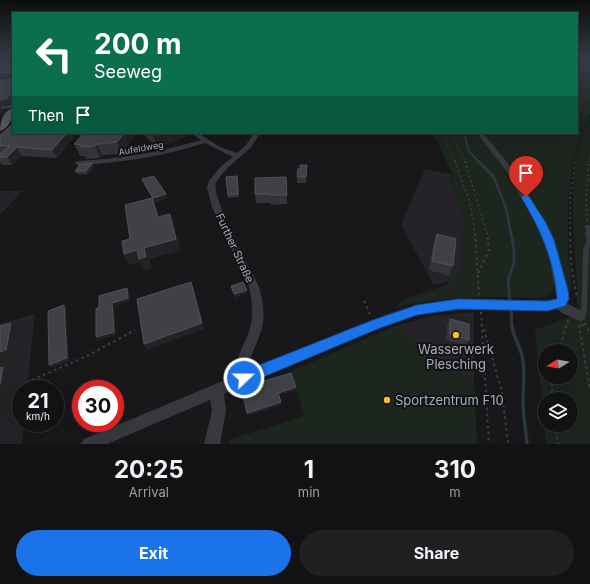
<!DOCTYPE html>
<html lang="en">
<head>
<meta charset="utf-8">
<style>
  :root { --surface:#121214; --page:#1f2022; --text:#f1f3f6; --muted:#9c9ea0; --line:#313234; --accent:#1a73e8 }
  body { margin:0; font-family:Inter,sans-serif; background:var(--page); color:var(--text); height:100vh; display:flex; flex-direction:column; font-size:15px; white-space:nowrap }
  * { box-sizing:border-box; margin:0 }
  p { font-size:13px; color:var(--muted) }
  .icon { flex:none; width:22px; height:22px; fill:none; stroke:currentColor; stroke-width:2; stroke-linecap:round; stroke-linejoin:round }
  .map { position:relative; height:444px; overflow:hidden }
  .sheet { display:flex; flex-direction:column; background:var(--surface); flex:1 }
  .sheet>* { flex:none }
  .banner { position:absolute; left:12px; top:12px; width:566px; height:122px; border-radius:0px; box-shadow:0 4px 16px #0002,0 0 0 1px var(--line); background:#0b6e4f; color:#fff; overflow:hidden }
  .needle { width:26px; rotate:259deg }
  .fabs { position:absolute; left:538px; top:344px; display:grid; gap:8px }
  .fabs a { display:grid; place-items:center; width:40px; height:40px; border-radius:50%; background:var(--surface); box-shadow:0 4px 16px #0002,0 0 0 1px var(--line); font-size:20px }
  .speed { position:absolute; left:12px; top:380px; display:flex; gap:8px; font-size:20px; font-weight:700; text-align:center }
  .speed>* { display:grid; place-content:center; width:52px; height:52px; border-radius:50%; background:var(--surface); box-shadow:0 4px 16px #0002,0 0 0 1px var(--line); line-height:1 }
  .speed small { font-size:10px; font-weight:400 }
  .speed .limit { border:6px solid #d22; background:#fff; color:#111 }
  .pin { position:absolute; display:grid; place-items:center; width:34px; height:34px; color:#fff; margin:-41px -17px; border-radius:50% 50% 50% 0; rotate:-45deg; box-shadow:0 0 4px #0007 }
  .pin .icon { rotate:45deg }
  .me { position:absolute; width:44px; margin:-22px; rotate:68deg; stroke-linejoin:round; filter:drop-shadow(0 0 3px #0008) }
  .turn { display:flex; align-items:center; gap:14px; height:84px; padding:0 16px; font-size:18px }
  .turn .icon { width:52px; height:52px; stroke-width:2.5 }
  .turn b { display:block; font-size:28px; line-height:34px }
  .then { display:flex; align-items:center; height:38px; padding:0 16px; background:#0003; gap:8px; font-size:15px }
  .eta { display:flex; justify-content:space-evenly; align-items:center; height:68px; text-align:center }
  .eta b { font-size:24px; font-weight:700; line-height:28px }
  .primary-button { display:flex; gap:8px; margin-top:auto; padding:8px 16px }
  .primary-button a { flex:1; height:46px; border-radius:24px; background:var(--accent); color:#fff; font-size:16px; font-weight:700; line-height:46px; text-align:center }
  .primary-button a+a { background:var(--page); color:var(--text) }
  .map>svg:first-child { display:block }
  .built { fill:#242327 }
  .green { fill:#1d261e; fill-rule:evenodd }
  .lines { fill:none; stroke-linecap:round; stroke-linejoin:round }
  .stream-far3 { stroke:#2c373f; stroke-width:2 }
  .stream-far2 { stroke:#2c373f; stroke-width:2.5 }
  .stream-far1 { stroke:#2c373f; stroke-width:3 }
  .stream { stroke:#2c373f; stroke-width:3.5 }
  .path-far2 { stroke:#3e4046; stroke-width:1; stroke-dasharray:1 1.5; stroke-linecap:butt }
  .path-far1 { stroke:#3e4046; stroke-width:1.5; stroke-dasharray:2 3; stroke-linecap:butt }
  .path { stroke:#3e4046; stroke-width:2; stroke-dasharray:2.5 3.5; stroke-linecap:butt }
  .lane-far2 { stroke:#38393f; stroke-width:3 }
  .lane-far1 { stroke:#38393f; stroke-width:4 }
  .lane { stroke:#38393f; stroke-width:5.5 }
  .street { fill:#38393f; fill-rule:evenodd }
  .primary { fill:#54565f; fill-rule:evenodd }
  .wall { fill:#343438 }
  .shaded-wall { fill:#232326 }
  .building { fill:#404146; stroke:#515258 }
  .route { fill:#1a73e8; stroke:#114b97 }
  .poi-dot { fill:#ffba2b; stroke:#131315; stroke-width:1.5 }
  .labels { text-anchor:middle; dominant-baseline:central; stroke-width:4; stroke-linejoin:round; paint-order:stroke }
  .far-street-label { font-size:9px; fill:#a9aebb; stroke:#131315 }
  .street-label { font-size:11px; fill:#a9aebb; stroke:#131315 }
  .near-poi-label { font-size:13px; fill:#a9aebb; stroke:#131315 }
</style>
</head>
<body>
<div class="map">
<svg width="590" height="444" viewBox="0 0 590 444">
  <rect width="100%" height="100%" fill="#18181a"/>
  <g class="built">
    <polygon points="425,169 449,174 460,205 463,222 463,242 458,286 448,282 434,285 401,225"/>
    <polygon points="0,191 22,191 0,215"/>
    <polygon points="474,312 474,383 393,327 431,316"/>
    <polygon points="35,314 27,389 21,389 21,423 24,423 22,444 0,444 0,324"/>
  </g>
  <g class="green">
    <polygon points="577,60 590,60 590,114 578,142 572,168 568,203 568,252 572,290 569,291 567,289 559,259 512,169 483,133 577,133"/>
    <path d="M 590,121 L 590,444 L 546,444 L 535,330 L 577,314 C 580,251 559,181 590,121 ZM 545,351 L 571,351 L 571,377 L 545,377 ZM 545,399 L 571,399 L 571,425 L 545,425 Z"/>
    <path d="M 433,133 L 477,133 L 492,151 L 538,224 L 547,244 L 557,287 L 554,286 C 552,294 548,297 540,298 C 491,296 446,296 397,307 L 404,299 L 447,285 L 448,282 L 458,286 C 461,259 466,233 460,206 C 458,195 453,185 449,174 L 453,175 Z"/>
    <polygon points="393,327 474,383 477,444 230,444 229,440 304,416 291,371"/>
  </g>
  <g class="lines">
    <polyline class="stream-far3" points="462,133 465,137 469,151 479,162"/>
    <polyline class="stream-far2" points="478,161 493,176 506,208 511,234"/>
    <g class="stream-far1">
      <polyline points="510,302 508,280 514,263 514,251 511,233"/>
      <polyline points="511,307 512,327"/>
    </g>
    <path class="stream" d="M 512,326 C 513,338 522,348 523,361 C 525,374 523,387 523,401 C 523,415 526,430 527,444"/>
    <g class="path-far2">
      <polyline points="442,133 456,162"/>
      <polyline points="450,133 466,162"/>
      <polyline points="575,162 579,143 590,118"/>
      <polyline points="589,162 590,155"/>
    </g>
    <g class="path-far1">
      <polyline points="455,161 470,204 475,234"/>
      <polyline points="465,161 487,234"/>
      <polyline points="587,221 586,199 589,161"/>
      <polyline points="570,234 570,200 575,161"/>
    </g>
    <g class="path">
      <polyline points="475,233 479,295"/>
      <polyline points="570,233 571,263 577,299"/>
      <polyline points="478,273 489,250 487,233"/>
      <polyline points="364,301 371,316"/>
      <polyline points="481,312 489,444"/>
      <polyline points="585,323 590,334"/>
      <polyline points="579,325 590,390"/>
      <polyline points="581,325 587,327"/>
      <polyline points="484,329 502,392 508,444"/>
      <polyline points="559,351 568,320"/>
      <polyline points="552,377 552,399"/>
      <polyline points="32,380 87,356 135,330"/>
      <polyline points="555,425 558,444"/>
    </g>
    <polyline class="lane-far2" points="0,108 13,106"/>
    <polyline class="lane-far1" points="589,234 587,227 590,227"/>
    <polyline class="lane" points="580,316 584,311 586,249 590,241 588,233"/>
    <g class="street">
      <polygon points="2,61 6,61 13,68 13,72 2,63"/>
      <path d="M 190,133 L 198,133 L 220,147 L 237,153 L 246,145 L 254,133 L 260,133 C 257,138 254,144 250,148 C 239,159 223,169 216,183 C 210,195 252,272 259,287 C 263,300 265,314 262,328 C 258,343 249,355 249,370 C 277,359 305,347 333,336 C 370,320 406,306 446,300 C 481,295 523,306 557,299 L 548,251 L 541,232 L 506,171 L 477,133 L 483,133 L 514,171 L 551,232 L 558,251 L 567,290 L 569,299 L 566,303 L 584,312 L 586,316 L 584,320 L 580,321 L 562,313 L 557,309 L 547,311 L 484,309 L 447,310 L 409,317 L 381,327 L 224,394 L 226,411 L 220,444 L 204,444 L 212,411 L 210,400 L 107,444 L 81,444 L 84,439 L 237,375 C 233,358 246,344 250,328 C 254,314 252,300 249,287 L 212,207 L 207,187 L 209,181 L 221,166 L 233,157 L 205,143 C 163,156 122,163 78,165 L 74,163 L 78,161 C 120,159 160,152 201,140 Z"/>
    </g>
    <path class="primary" d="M 13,108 C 13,117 9,129 0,131 C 0,122 3,111 13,108 Z"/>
  </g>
  <g class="wall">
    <polygon points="0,60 1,60 1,62 11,69 12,64 8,60 13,60 13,98 9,104 0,105 0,80 11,79 12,77 0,78"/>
    <polygon points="13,133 77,133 57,158 22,156 12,165 2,165 0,162 0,135"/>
    <polygon points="136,133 121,154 102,155 100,158 86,159 85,156 80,156 74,144"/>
    <polygon points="140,133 184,133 185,137 157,147 142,133"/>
    <polygon points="78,165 94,166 88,174 77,174 75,171 79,166"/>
    <polygon points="307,165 306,183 297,183 297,177 300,169"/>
    <polygon points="226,177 238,179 239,197 228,198"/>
    <polygon points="255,178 287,195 287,204 271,205 271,203 256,203 255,194"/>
    <polygon points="142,179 167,198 154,203 153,201 158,217 170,214 180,250 149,259 151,268 144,270 140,262 129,265 124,254 130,239 152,198 144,184"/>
    <polygon points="437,234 453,266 449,276 429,270 433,244"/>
    <polygon points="450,319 469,340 466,346 446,340 447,325"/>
  </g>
  <g class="shaded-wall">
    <polygon points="13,70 13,77 0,78 0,73"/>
    <polygon points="13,90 13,98 9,104 0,105 0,100"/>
    <polygon points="0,106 3,111 0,115"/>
    <polygon points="67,133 77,133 57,158 52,150"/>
    <polygon points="124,133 136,133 121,154 117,142"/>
    <polygon points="160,133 184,133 185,137 157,147 153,135"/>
    <polygon points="97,144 102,155 100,158 95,146"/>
    <polygon points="17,147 22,156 12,165 7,157"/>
    <polygon points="93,163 94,166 88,174 86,171"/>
    <polygon points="166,194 167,198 154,203 153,198"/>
    <polygon points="0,198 3,203 0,206"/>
    <polygon points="170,214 180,250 149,259 151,268 144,270 140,262 129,265 124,254"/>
    <polygon points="191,282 204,329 147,350 144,344"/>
    <polygon points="127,288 129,291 130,301 114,306 116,335 98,340 96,337 112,303"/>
    <polygon points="247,290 247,293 235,298 234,294"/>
    <polygon points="64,305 66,308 69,361 52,368 49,365"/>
    <polygon points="11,323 22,334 18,362 8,365 7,370 16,378 11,411 0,415 0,352"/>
    <polygon points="296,387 296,390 279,395 278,393"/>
    <polygon points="281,402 281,405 247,416 247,413"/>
  </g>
  <g class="building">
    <polygon points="10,60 13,60 13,70 11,72 0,73 0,61 11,69 12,63"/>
    <polygon points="13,74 13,90 6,99 0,100 0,80 11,79 12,75"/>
    <polygon points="13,124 13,133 67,133 52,150 17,147 7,157 0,157 0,154 10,146 0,146 0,135"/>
    <polygon points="84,133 124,133 117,142 97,144 95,146 81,147 83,145 74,144"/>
    <polygon points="151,133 160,133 153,135"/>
    <polygon points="93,163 86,171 75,171 80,165 78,165"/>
    <polygon points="300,165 307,165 306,177 297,177 298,169 300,169"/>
    <polygon points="154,176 166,194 153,198 142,179"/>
    <polygon points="237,176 238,194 228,195 226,177"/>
    <polygon points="286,177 287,195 270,195 270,194 255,194 255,178"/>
    <polygon points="152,198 158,217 170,214 176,239 144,248 146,257 139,259 137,250 124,254 122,241 130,239 125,205"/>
    <polygon points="437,234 456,239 453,266 432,261"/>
    <polygon points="191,282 202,323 144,344 137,299"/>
    <polygon points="243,282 247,290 234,294 231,286"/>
    <polygon points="127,288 128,298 112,303 114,332 96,337 96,309 99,307 99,296"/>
    <polygon points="64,305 67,358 49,365 48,311"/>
    <polygon points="450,319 469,324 469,340 450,334"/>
    <polygon points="11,323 6,350 0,352 0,326"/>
    <polygon points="3,367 0,384 0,368"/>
    <polygon points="291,373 296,387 278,393 281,402 247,413 242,390 251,387 251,385"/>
  </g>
  <linearGradient id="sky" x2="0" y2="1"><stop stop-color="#0d0d0e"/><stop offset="0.49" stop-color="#373d49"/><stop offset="1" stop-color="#373d49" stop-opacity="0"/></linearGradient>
  <rect width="590" height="123" fill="url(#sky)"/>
  <path class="route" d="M 526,194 L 528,195 L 546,223 L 554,240 L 568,290 L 569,299 L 565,306 L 547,311 L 459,309 L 417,315 L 380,328 L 244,385 L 239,383 L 237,378 L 239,373 L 373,320 L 417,305 L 459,299 L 547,301 L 557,299 C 555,262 540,228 521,197 Z"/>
  <g class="poi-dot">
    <circle cx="456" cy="335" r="4"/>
    <circle cx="387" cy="400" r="4"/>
  </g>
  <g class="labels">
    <g class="far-street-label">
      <text transform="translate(141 148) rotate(-10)">Aufeldweg</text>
    </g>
    <g class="street-label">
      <text transform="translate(235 248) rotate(65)">Further Straße</text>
    </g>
    <g class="near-poi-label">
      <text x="456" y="349">Wasserwerk<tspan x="456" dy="15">Plesching</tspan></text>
      <text x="395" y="400" text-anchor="start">Sportzentrum F10</text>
    </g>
  </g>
</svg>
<div class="fabs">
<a><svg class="needle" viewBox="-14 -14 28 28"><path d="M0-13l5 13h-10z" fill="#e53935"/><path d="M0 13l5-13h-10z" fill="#9c9ea0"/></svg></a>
<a><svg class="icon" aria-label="layers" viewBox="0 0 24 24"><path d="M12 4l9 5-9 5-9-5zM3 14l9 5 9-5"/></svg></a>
</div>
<div class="speed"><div>21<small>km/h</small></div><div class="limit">30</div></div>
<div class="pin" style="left:526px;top:197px;background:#d93025"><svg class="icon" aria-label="arrive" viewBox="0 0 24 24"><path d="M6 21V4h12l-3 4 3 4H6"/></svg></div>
<svg class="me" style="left:244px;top:378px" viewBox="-20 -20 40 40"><circle r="17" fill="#1a73e8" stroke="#fff" stroke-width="3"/><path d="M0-11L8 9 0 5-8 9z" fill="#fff"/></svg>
<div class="banner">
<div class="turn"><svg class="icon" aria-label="left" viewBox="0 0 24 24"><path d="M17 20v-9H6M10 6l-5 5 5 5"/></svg><div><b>200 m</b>Seeweg</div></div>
<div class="then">Then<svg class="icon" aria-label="arrive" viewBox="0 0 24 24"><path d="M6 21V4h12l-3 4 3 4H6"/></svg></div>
</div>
</div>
<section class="sheet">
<div class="eta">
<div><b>20:25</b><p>Arrival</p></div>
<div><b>1</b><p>min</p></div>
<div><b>310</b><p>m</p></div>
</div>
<div class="primary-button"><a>Exit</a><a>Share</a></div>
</section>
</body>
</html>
